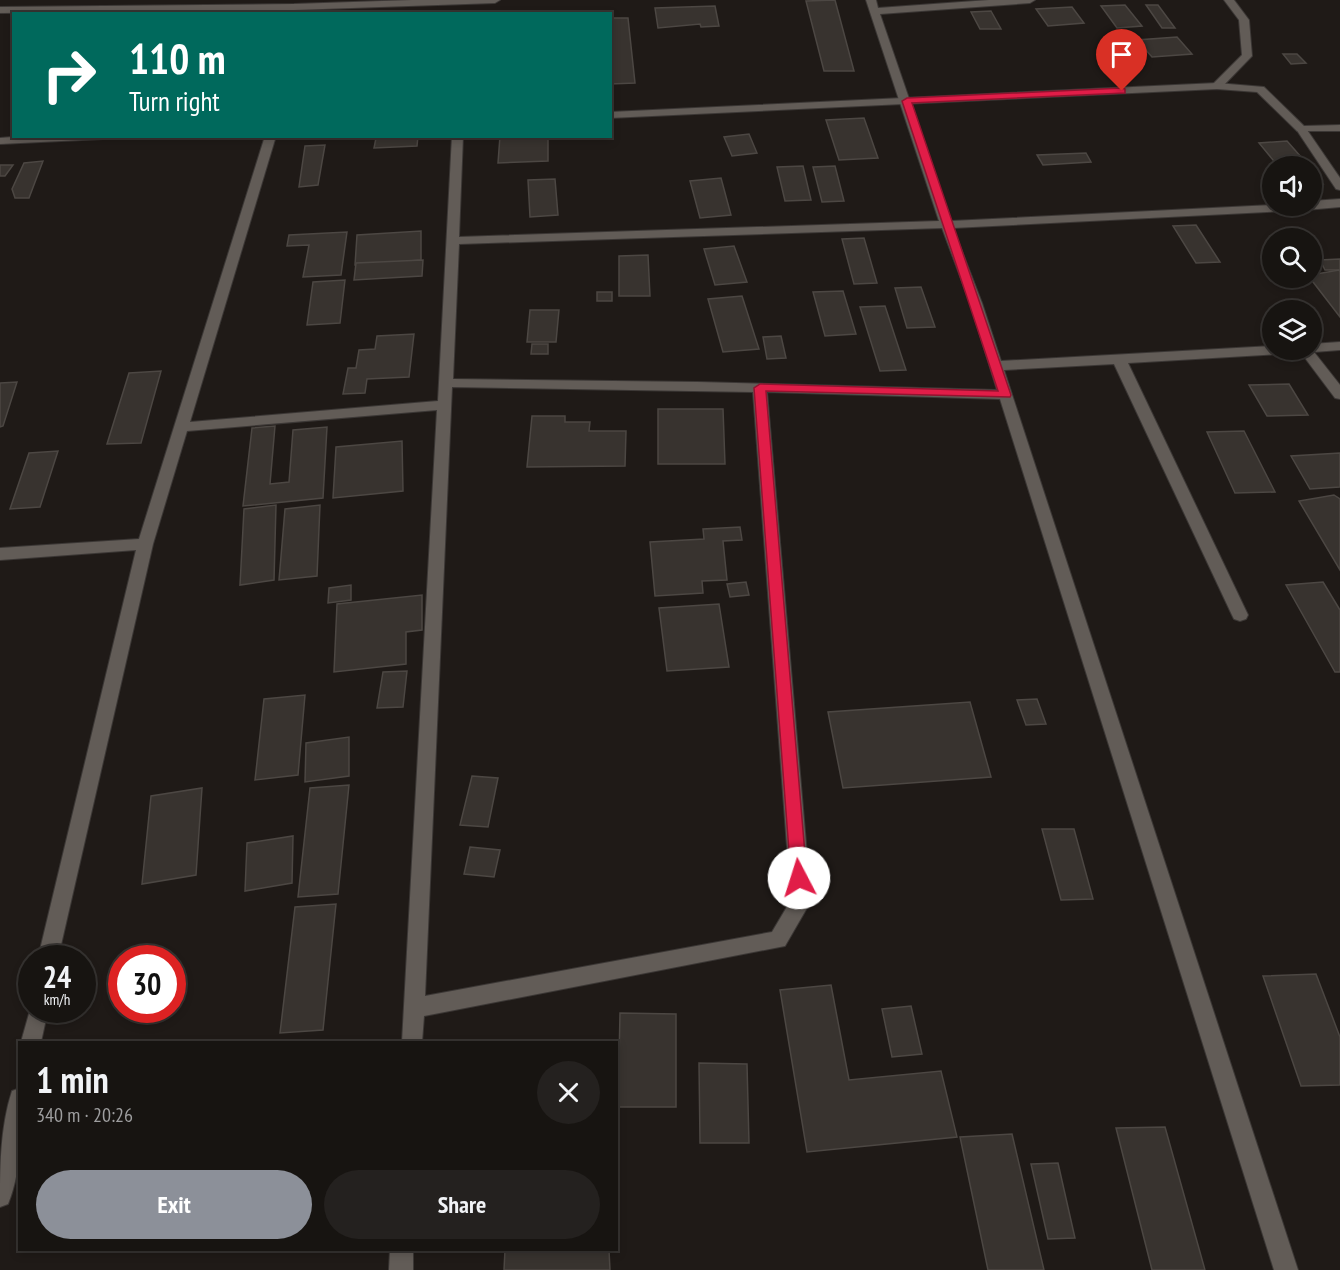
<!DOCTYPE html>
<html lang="en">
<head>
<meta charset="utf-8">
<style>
  :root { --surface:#171411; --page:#24211f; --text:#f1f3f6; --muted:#9e9e9f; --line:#363331; --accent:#8c9099 }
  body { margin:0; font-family:"PT Sans Narrow",sans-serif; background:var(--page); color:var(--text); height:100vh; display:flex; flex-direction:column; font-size:22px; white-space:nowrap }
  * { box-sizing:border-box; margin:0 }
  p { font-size:20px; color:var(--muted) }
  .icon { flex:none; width:33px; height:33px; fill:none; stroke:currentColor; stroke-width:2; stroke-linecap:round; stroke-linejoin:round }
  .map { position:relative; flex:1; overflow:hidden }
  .side { position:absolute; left:18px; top:1041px; width:600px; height:210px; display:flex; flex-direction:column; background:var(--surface); border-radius:0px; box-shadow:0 3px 9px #0003,0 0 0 2px var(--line) }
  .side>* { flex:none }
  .top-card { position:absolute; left:12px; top:12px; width:600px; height:126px; border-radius:0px; box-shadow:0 3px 9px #0003,0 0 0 2px var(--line); background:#00695c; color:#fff; overflow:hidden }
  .controls { position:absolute; left:1262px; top:156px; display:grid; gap:12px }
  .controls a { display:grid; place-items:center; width:60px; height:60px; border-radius:50%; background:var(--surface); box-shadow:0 3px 9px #0003,0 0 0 2px var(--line); font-size:30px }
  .speed { position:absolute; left:18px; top:945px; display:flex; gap:12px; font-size:30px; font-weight:700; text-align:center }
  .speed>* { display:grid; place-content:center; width:78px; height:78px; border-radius:50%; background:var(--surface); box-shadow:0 3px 9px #0003,0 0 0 2px var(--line); line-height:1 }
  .speed small { font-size:15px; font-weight:400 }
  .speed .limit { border:9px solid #d22; background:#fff; color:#111 }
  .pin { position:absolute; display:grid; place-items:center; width:51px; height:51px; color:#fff; margin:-62px -26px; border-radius:50% 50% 50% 0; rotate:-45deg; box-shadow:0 0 6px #0007 }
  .pin .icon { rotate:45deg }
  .me { position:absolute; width:66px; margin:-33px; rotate:355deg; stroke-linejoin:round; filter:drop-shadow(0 0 4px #0008) }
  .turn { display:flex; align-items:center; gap:21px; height:126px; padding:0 18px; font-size:27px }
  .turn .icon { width:78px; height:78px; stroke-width:2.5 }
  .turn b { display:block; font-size:42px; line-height:51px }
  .round { display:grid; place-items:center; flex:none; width:63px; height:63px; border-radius:32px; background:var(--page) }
  .headline { display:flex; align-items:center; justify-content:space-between; height:102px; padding:0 18px }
  h1 { font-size:36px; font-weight:800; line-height:45px }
  .primary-button { display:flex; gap:12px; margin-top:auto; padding:12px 18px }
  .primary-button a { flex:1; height:69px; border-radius:36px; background:var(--accent); color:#fff; font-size:24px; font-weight:800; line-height:69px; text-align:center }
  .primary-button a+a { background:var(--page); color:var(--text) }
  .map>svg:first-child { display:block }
  .building { fill:#38332f; stroke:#4c4743; stroke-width:1.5 }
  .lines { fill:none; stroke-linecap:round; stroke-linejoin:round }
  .minor-casing { stroke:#3b3735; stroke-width:2 }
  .tertiary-casing { stroke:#3b3735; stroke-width:2 }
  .minor { fill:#625c57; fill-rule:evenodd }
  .tertiary { fill:#625c57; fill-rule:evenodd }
  .route { fill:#e11d48; stroke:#92132f; stroke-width:1.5 }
</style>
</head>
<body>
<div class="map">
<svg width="1340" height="1270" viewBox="0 0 1340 1270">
  <rect width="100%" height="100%" fill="#1f1a17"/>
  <g class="building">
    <polygon points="835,0 854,71 824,71 806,1"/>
    <polygon points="1125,5 1142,26 1117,28 1101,6"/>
    <polygon points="1146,5 1158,5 1175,28 1162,28"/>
    <polygon points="715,6 719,26 701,27 700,24 658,28 655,8"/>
    <polygon points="1072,7 1084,23 1048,26 1036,9"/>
    <polygon points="991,11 1001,29 980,29 971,12"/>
    <polygon points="610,18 628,18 635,83 610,84"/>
    <polygon points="1177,37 1192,54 1152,57 1137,40"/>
    <polygon points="1283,54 1297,54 1306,63 1291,64"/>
    <polygon points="864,118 878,158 839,160 826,120"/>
    <polygon points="749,134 757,153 732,156 724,137"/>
    <polygon points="418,136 417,146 374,148 376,138"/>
    <polygon points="500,136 548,136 548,161 498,163"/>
    <polygon points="1287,141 1309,166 1278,166 1259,143"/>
    <polygon points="325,145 318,185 299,187 305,146"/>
    <polygon points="1086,153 1091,162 1043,165 1037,155"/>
    <polygon points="43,161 29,198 15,198 12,189 24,163"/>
    <polygon points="0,165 13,165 5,176 0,176"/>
    <polygon points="803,166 811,200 785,201 777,167"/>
    <polygon points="835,166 844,201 822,202 813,167"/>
    <polygon points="1311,169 1323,184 1311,185"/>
    <polygon points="721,178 731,215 700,218 690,181"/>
    <polygon points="555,179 558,215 530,217 528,180"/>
    <polygon points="1196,225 1220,262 1196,263 1173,226"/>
    <polygon points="421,231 421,260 355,265 357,235"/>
    <polygon points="347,232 341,275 303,277 309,245 287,246 289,235"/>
    <polygon points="864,238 877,283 854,284 842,239"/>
    <polygon points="734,246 747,282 715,285 704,249"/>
    <polygon points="648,255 650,296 619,296 619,256"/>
    <polygon points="1340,259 1340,270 1325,270 1320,260"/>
    <polygon points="423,260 422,276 354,280 356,263"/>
    <polygon points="1339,270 1340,272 1340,317 1310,278 1311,275"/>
    <polygon points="345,280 340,323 307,325 313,282"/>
    <polygon points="921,287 935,327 907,328 895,288"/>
    <polygon points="843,291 856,334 825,336 813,292"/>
    <rect x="597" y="292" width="15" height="9"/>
    <polygon points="742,296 759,349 723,352 708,299"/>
    <polygon points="885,306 906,370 880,371 860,307"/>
    <polygon points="530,310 559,310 556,342 527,342"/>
    <polygon points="414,334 409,377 367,379 365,393 343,394 348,368 356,368 359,350 375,349 377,336"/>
    <polygon points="781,336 786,358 767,359 763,337"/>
    <polygon points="532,344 548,344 548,354 531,354"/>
    <polygon points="161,371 141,443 107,444 129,373"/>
    <polygon points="17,382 3,426 0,427 0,383"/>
    <polygon points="1289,384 1308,415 1267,416 1249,385"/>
    <polygon points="658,409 723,409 725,464 658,464"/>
    <polygon points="532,416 565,416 565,422 590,422 589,431 626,431 625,466 527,467"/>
    <polygon points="275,426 270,484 289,482 293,430 327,427 323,498 243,506 252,428"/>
    <polygon points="1244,431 1275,492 1235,493 1207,432"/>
    <polygon points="402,441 403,491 333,498 336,447"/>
    <polygon points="58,451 40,507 10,509 29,453"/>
    <polygon points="1340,453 1340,487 1310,489 1291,456"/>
    <polygon points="1334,495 1340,499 1340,570 1299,501"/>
    <polygon points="276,505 274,580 240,585 244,509"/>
    <polygon points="320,505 317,576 279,580 285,509"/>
    <polygon points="740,527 742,540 723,541 727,580 702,581 703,593 655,596 650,542 704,539 703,529"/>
    <polygon points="746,582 749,595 730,597 727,584"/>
    <polygon points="1323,582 1340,610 1340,672 1335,672 1286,585"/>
    <polygon points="351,585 351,600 328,603 329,588"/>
    <polygon points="422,595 422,630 406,632 406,664 334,672 337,604"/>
    <polygon points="719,604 729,667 667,671 659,608"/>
    <polygon points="407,671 403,707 377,708 383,672"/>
    <polygon points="305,695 298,775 255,780 264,699"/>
    <polygon points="1037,699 1046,724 1026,725 1017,700"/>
    <polygon points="970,702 991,777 843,788 828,712"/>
    <polygon points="349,737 349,776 305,782 306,743"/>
    <polygon points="472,776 498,778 488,827 460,825"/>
    <polygon points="349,785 338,894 298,897 310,788"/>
    <polygon points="202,788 196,875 142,884 151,796"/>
    <polygon points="1042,829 1074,829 1093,899 1061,900"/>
    <polygon points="293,836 292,883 245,891 247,843"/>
    <polygon points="470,847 500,850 494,877 464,874"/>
    <polygon points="336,904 323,1030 280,1033 295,907"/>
    <polygon points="1316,974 1340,1037 1340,1085 1301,1086 1263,976"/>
    <polygon points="831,985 849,1080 941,1071 957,1137 807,1152 780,990"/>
    <polygon points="911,1006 922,1054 892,1057 882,1009"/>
    <polygon points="620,1013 676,1014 676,1107 618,1107"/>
    <polygon points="699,1063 747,1064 749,1143 700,1143"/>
    <polygon points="1165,1127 1205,1270 1152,1270 1116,1128"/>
    <polygon points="1012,1134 1044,1270 988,1270 960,1137"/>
    <polygon points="1058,1163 1075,1238 1048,1239 1031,1164"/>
    <polygon points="505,1250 609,1250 610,1270 504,1270"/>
  </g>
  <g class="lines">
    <defs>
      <g id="minor">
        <polygon points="412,0 500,0 495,3 294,10 0,13 0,7 294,4"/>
        <path d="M 866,0 L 876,0 L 878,8 L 989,0 L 1035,0 L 1030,3 L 880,14 L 951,221 L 1272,205 L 1311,206 L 1311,201 L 1340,199 L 1340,207 L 1306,210 L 953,228 L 982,303 L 1001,361 L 1272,346 L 1272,350 L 1287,350 L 1280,354 L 1128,363 L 1248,615 L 1246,619 L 1240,621 L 1234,619 L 1232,615 L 1114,364 L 1004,370 L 1298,1270 L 1274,1270 L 1000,399 L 767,392 L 811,901 L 785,946 L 424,1016 L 422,1042 L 402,1042 L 437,410 L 187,431 L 153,544 L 58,958 L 38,958 L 136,550 L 0,560 L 0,548 L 139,539 L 265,136 L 276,136 L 190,422 L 438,401 L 452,136 L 463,136 L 459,237 L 939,221 ZM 942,228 L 970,303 L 997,390 L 698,382 L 453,379 L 459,244 ZM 452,387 L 753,392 L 791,900 L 772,932 L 425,996 Z"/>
        <polygon points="1224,0 1234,0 1249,20 1252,56 1221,88 1213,88 1213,84 1242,55 1239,20"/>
        <polygon points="1301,126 1305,127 1340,178 1340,190 1336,189 1296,129"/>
        <polygon points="1340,342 1340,350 1314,352 1340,385 1340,399 1335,398 1299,350 1311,350 1311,344"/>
        <polygon points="32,1003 32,1010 48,1010 41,1042 21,1042"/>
        <path d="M 20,1088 C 20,1127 23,1168 8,1204 L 0,1207 C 0,1169 0,1128 12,1091 Z"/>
        <polygon points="390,1250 413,1250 413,1270 389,1270"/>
      </g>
      <g id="tertiary">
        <polygon points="1217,83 1264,87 1304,126 1340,125 1340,131 1297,131 1257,92 1217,89 610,118 610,112"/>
        <polygon points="24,136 108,136 103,139 0,144 0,138"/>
      </g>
    </defs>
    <use href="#minor" class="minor-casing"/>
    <use href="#tertiary" class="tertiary-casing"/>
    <use href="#minor" class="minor"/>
    <use href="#tertiary" class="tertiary"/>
  </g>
  <polygon class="route" points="1122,88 1125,89 1125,93 912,103 1011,395 1010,397 766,391 807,878 805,883 799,885 794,883 791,878 754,388 760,384 998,391 902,101 907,98"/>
</svg>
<div class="controls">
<a><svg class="icon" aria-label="sound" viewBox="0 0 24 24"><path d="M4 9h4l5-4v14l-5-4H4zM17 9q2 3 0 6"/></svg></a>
<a><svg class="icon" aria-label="search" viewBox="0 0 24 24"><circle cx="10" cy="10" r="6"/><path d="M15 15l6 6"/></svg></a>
<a><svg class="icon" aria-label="layers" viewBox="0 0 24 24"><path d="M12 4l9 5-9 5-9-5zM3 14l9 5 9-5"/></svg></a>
</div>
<div class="speed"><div>24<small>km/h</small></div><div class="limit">30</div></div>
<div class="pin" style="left:1122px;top:91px;background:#d93025"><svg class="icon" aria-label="arrive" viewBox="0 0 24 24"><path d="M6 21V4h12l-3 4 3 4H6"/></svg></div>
<svg class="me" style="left:799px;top:878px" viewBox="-20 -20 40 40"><circle r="19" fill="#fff"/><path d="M0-13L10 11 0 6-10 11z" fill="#e11d48"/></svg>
<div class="top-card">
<div class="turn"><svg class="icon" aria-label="right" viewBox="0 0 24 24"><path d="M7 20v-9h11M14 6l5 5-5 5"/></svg><div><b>110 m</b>Turn right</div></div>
</div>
<section class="side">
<div class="headline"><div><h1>1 min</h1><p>340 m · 20:26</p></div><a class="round"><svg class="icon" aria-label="close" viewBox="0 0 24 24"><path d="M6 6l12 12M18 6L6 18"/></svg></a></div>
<div class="primary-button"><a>Exit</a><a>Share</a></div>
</section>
</div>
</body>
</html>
